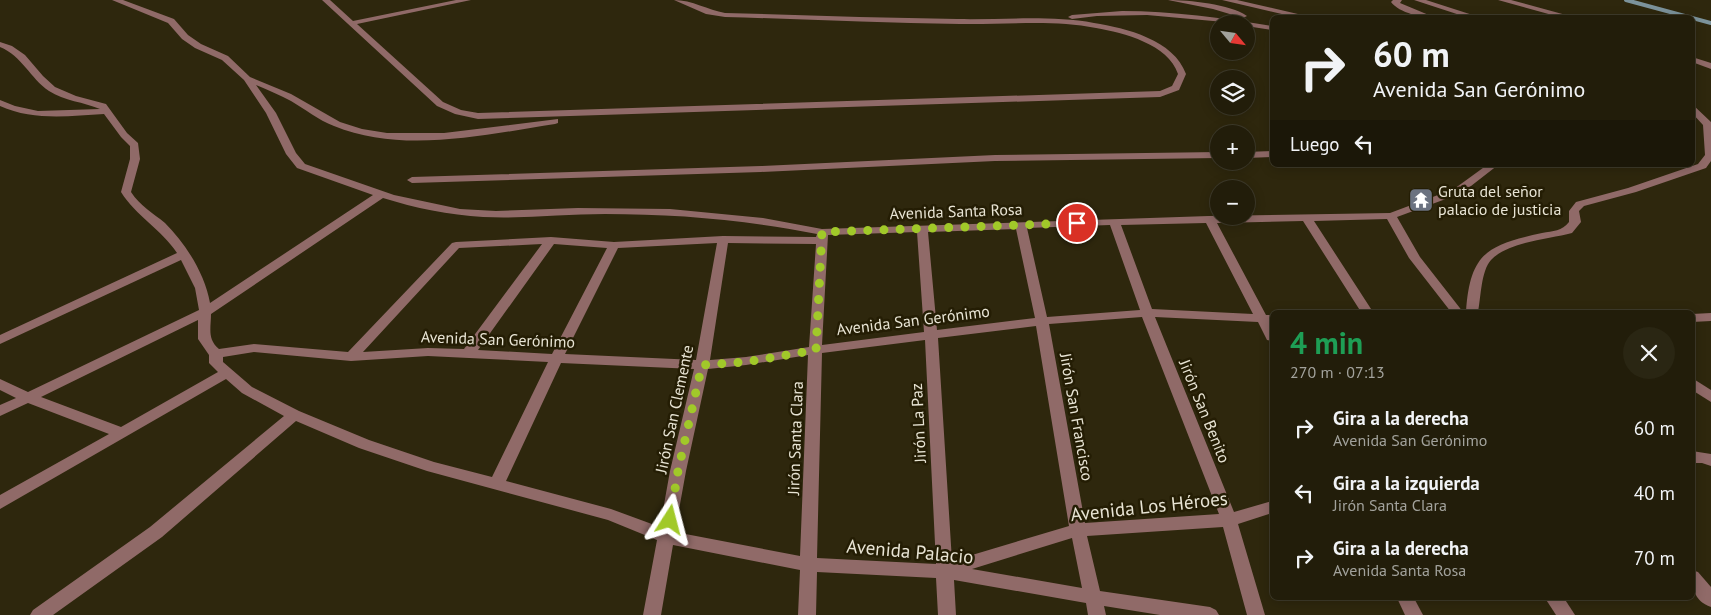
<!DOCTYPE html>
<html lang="es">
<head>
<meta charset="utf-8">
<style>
  :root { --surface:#221d0a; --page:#2a2613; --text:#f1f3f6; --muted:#a2a29c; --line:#3f3b2b }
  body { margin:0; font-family:"PT Sans",sans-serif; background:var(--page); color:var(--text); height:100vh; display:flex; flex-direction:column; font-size:19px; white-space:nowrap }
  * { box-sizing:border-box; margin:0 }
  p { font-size:16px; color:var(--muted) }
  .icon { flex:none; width:28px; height:28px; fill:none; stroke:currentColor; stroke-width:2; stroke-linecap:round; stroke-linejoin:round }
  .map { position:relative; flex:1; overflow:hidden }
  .details { position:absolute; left:1270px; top:310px; width:425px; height:290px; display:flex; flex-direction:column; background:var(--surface); border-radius:8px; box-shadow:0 2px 12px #0003,0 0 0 1px var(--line) }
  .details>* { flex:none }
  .hud { position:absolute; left:1270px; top:15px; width:425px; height:152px; border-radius:8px; box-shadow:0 2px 12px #0003,0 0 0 1px var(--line); background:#221d0a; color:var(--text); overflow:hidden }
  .needle { width:32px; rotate:119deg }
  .tools { position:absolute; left:1210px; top:15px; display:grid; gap:10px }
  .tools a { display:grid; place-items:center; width:45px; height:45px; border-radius:50%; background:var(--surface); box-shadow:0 2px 12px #0003,0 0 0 1px var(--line); font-size:25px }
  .pin { position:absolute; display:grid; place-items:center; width:42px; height:42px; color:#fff; margin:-21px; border:2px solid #fff; border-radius:50%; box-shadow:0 1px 5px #0007 }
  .me { position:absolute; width:55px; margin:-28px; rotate:9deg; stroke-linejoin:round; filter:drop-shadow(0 0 4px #0008) }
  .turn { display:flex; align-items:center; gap:18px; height:105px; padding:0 20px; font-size:22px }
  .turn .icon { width:65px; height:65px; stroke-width:2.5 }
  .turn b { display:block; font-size:35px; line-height:42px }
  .then { display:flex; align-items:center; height:48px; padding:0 20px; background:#0003; gap:10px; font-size:19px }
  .round { display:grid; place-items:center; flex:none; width:52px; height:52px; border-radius:26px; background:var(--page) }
  .summary { display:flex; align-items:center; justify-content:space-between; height:85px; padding:0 20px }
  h1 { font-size:30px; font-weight:600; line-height:38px; color:#1e9e55 }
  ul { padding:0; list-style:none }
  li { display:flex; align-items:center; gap:15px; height:65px; padding:0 20px }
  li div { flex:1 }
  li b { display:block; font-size:19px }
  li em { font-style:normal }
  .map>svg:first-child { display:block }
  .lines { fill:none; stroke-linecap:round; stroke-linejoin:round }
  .stream { stroke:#7c939b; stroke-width:4 }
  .minor { fill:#906a68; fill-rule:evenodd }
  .route { stroke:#a1c929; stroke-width:9; stroke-dasharray:0 16.2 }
  .labels { text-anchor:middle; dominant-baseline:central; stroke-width:5; stroke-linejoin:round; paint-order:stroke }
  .poi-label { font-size:16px; fill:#e8e4d4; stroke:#241d04; text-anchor:start }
  .street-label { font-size:16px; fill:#e8e4d4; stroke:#241d04 }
  .near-street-label { font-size:19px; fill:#e8e4d4; stroke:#241d04 }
</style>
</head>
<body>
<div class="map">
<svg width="1711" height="615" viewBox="0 0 1711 615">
  <rect width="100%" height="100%" fill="#2e270d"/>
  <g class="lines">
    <polyline class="stream" points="1626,0 1711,23"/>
    <g class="minor">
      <path d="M 112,0 L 123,0 L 174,19 L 188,35 L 201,44 L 228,56 L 250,77 L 291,94 L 340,122 L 362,129 L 387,133 L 444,133 L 558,119 L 558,123 L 555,124 C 484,135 402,154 334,126 C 318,120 305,109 291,101 C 280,95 268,90 256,85 L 276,113 L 296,153 L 305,164 L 394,195 L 460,209 L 496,211 L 578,208 L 670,209 L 763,218 L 822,229 L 1209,216 L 1390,213 L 1454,189 L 1487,165 L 1498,165 L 1462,193 L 1397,217 L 1420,257 L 1463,312 L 1451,312 L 1409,258 L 1387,219 L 1314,221 L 1373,312 L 1361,312 L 1303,221 L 1217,223 L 1266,315 L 1272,315 L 1272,323 L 1271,323 L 1272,341 L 1267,340 L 1258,322 L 1155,317 L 1234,512 L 1272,501 L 1272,513 L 1238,524 L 1265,615 L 1247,615 L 1223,527 L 1087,536 L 1100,591 L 1210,607 L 1216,610 L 1219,615 L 1160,615 L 1104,606 L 1106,615 L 1088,615 L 1086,603 L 954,580 L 956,615 L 938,615 L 936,578 L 817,572 L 816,615 L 798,615 L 800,570 L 673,545 L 661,615 L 643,615 L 657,540 L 608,520 L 427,471 L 359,448 L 296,421 L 162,537 L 53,615 L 30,615 L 33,610 L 150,527 L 284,416 L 242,393 L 226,379 L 0,509 L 0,495 L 109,434 L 28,403 L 0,416 L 0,405 L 16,398 L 0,390 L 0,379 L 28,392 L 199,310 L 195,288 L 181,260 L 0,344 L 0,335 L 177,253 C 161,229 136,216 121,192 L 130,159 L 130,146 L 121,137 L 104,114 C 69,116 33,121 0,106 L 0,100 L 15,106 L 38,111 L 100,109 C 84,102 64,101 49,91 C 30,78 22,56 0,47 L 0,42 L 12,46 L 25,55 L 43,76 L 55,87 L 76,96 L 106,104 L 127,133 L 138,143 L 140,159 L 131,192 C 140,206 153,213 165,223 C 186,244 205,274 210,303 L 373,195 L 297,168 L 286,154 L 266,113 L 244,80 L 222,60 L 195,48 L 182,39 L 168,23 ZM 383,198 C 415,208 449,215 483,217 C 524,219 565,214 605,214 C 676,214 747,220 817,234 L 816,237 L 723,236 L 614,242 L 551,237 L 456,242 L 452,243 L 348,352 L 254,344 L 219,349 C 207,339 211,328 211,314 ZM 1206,223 L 1253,314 L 1152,309 L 1121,225 ZM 1110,225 L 1140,310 L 1047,317 L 1027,228 ZM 1016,229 L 1035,318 L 937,330 L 928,232 ZM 917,232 L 924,332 L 822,345 L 828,235 ZM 717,243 L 696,360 L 565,354 L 618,248 ZM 728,243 L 816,244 L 809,347 L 746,357 L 710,360 ZM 542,244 L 464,349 L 428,348 L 363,352 L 459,248 ZM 554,244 L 607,248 L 552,354 L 478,350 ZM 1142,317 L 1219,514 L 1085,523 L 1049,324 ZM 198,320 L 198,339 L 209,355 L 209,363 L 218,372 L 121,427 L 41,397 ZM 1036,326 L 1069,526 L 952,561 L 938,338 ZM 925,340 L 936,564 L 817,558 L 822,353 ZM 254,352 L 351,361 L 428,356 L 548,362 L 492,477 L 434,462 L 369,440 L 299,411 L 252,387 L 223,362 L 223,357 ZM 808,355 L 800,556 L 675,532 L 686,471 L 708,369 L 746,365 ZM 561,363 L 694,369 L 670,471 L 660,527 L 611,509 L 506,481 ZM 1072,538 L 1082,588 L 972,569 Z"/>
      <path d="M 322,0 L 330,0 L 353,21 L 456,0 L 471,0 L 357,24 L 443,102 L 461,110 L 478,113 L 1160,91 L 1172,86 L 1178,74 C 1168,44 1124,33 1096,28 C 1052,19 1004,25 960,24 C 881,23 803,19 725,17 L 706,14 L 674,0 C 692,0 708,10 725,13 C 802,15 880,18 957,19 C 1002,20 1050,15 1094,23 C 1126,28 1174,40 1186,74 L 1179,90 L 1160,97 L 478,119 L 455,114 L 437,106 Z"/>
      <path d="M 1168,0 C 1189,0 1230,4 1247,16 L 1243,18 L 1213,9 Z"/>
      <polygon points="1222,0 1237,0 1315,18 1299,18"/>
      <path d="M 1393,0 L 1402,0 L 1400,3 L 1436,18 C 1423,18 1399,13 1391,2 Z"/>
      <polygon points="1414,0 1426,0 1482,18 1469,18"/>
      <polygon points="1498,0 1511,0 1577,18 1563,18"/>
      <path d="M 1122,11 C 1173,11 1222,18 1272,26 L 1272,30 L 1246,26 L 1246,24 L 1147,15 L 1097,16 L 1072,19 L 1068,17 L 1072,15 Z"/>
      <polygon points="1692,57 1711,63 1711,69 1692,62"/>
      <path d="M 1692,104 L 1711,122 L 1711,161 L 1706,168 L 1636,192 L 1584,206 L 1579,211 L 1581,222 L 1572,233 C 1549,239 1508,242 1491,260 C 1481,271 1481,297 1478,312 L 1466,312 C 1470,253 1487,245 1542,233 C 1553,231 1562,231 1569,222 L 1569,211 L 1576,202 L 1628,188 L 1698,164 L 1705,155 L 1703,125 L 1692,113 Z"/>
      <polygon points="1272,151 1272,157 1246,158 1246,152"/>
      <polygon points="1219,152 1219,158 995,161 761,172 412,183 407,180 412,177 761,166 995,155"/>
      <polygon points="1711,313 1711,321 1692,322 1692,314"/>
      <polygon points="1692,378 1711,390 1711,402 1692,390"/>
      <polygon points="1692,451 1711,454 1711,466 1702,463 1692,463"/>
      <path d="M 1692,570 L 1698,572 L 1711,587 L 1711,607 C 1693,601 1692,586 1692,570 Z"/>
      <polygon points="1397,598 1414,598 1423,615 1405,615"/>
      <polygon points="1545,598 1564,598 1575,615 1556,615"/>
    </g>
  </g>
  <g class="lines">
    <polyline class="route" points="670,520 678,471 702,365 746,362 816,350 822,232 1077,223"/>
  </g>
  <defs>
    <symbol id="temple-square" viewBox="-11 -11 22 22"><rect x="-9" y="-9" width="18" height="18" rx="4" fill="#6b7280" stroke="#241d04"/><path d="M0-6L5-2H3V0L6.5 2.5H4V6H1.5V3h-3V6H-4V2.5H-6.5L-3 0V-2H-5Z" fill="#fff"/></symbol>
  </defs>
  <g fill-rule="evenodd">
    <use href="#temple-square" x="1407" y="186" width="28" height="28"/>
  </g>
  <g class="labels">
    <g class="poi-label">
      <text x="1438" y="191">Gruta del señor<tspan x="1438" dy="18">palacio de justicia</tspan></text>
    </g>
    <g class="street-label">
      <text transform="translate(956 211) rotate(-2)">Avenida Santa Rosa</text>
      <text transform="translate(913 320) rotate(-7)">Avenida San Gerónimo</text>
      <text transform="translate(498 339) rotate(2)">Avenida San Gerónimo</text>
      <text transform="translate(674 409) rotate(-78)">Jirón San Clemente</text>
      <text transform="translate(1205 411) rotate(68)">Jirón San Benito</text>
      <text transform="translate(1077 417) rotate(80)">Jirón San Francisco</text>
      <text transform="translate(918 423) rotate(-93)">Jirón La Paz</text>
      <text transform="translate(795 438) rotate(-88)">Jirón Santa Clara</text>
    </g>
    <g class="near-street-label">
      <text transform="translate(1149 506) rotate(-6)">Avenida Los Héroes</text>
      <text transform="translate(910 551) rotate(5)">Avenida Palacio</text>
    </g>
  </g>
</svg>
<div class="tools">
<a><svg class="needle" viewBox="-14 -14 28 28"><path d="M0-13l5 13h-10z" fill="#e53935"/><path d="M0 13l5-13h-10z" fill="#a2a29c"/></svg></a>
<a><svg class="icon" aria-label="layers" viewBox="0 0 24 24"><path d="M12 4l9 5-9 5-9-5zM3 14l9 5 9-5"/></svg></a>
<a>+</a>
<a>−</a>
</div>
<div class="pin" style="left:1077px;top:223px;background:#d93025"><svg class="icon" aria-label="arrive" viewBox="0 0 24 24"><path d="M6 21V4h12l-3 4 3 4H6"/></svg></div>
<svg class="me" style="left:670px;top:520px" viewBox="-20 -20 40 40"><path d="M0-17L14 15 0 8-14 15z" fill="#a1c929" stroke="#fff" stroke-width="4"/></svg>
<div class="hud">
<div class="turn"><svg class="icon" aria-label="right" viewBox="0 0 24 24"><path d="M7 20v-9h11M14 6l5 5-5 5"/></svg><div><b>60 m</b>Avenida San Gerónimo</div></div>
<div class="then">Luego<svg class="icon" aria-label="left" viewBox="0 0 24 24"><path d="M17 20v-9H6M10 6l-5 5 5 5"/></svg></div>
</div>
<section class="details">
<div class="summary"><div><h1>4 min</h1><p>270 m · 07:13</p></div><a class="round"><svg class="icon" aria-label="close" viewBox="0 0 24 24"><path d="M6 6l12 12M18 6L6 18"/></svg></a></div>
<ul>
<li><svg class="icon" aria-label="right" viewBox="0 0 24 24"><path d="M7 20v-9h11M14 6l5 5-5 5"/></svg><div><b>Gira a la derecha</b><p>Avenida San Gerónimo</p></div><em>60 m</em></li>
<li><svg class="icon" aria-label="left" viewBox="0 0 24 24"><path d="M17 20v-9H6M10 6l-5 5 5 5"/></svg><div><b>Gira a la izquierda</b><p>Jirón Santa Clara</p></div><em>40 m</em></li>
<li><svg class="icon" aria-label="right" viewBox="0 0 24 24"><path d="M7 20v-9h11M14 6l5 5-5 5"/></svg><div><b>Gira a la derecha</b><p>Avenida Santa Rosa</p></div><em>70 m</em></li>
</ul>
</section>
</div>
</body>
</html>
